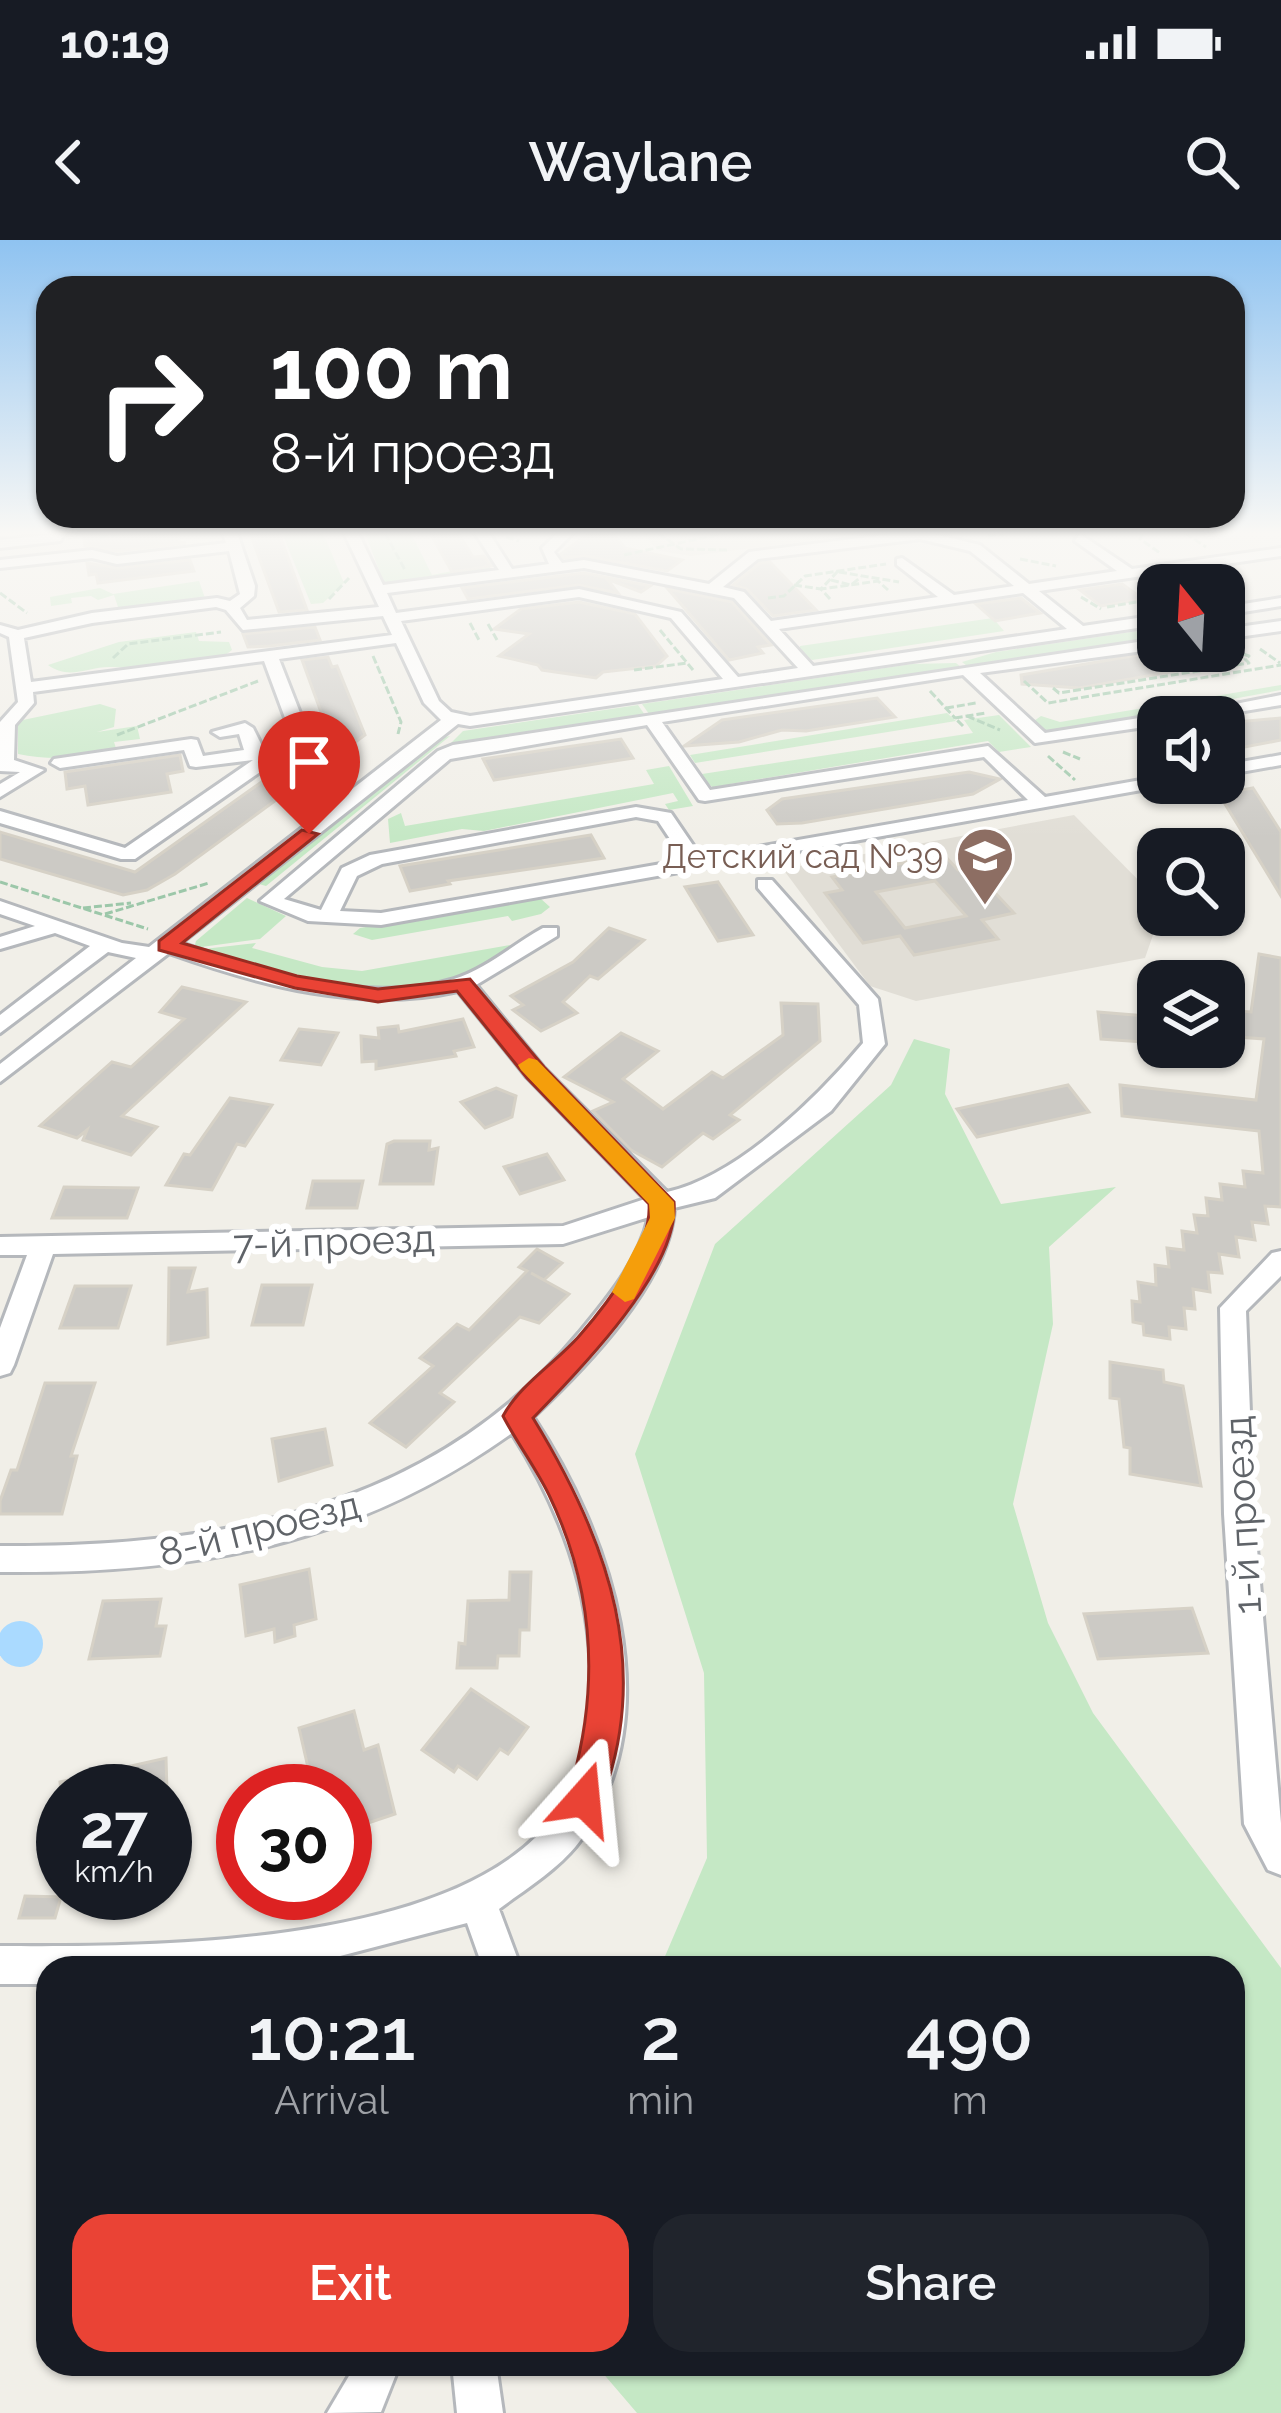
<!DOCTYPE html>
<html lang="en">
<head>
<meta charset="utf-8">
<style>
  :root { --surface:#171b24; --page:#20242c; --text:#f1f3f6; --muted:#9ea1a6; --accent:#ea4335 }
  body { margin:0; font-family:Raleway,sans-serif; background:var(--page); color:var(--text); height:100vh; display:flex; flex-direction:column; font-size:45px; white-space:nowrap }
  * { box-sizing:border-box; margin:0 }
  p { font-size:39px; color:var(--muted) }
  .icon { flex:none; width:66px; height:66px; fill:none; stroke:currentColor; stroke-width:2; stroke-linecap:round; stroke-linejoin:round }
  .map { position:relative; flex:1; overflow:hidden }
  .sheet { position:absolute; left:36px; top:1716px; width:1209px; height:420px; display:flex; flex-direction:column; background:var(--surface); border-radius:36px; box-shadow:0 3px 9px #0004 }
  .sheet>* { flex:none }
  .top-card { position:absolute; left:36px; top:36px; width:1209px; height:252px; border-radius:36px; box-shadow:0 3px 9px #0004; background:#202124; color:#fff; overflow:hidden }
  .needle { width:78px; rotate:342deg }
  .tools { position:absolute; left:1137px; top:324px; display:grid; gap:24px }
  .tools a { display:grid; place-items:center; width:108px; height:108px; border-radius:24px; background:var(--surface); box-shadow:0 3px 9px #0004; font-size:60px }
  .speed { position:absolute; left:36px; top:1524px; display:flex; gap:24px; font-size:60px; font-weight:700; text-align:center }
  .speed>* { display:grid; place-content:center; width:156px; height:156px; border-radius:50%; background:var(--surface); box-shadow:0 3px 9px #0004; line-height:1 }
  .speed small { font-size:30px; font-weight:400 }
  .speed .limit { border:18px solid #d22; background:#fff; color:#111 }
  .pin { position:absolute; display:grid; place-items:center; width:102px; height:102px; color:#fff; margin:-123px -51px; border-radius:50% 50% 50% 0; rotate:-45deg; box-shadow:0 0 12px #0007 }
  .pin .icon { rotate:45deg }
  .me { position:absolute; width:132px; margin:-66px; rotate:18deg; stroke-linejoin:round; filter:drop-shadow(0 0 9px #0008) }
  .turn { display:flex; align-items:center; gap:42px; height:252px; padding:0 36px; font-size:54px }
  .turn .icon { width:156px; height:156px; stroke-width:2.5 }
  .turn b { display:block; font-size:84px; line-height:102px }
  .eta { display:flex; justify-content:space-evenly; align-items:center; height:204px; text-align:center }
  .eta b { font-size:72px; font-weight:600; line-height:84px }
  .button { display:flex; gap:24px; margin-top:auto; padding:24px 36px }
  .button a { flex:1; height:138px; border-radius:36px; background:var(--accent); color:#fff; font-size:48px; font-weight:600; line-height:138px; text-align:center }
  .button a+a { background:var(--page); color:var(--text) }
  .status { display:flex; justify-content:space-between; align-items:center; height:84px; padding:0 60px; background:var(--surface); direction:ltr }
  .status svg { height:33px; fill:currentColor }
  header { display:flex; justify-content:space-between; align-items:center; height:156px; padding:0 36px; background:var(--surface); font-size:54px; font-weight:600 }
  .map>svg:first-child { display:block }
  .education { fill:#e1ded6 }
  .green { fill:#c5e8c5 }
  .water { fill:#aadaff }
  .building { fill:#cccac5; stroke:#d6d1c6; stroke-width:3; fill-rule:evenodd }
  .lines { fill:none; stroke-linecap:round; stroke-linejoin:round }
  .minor-casing { stroke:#b5b8bc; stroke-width:6 }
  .path { stroke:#9cc7a9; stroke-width:3; stroke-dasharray:8 3; stroke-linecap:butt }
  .minor { fill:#fff; fill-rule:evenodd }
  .route { fill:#ea4335; stroke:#982c22; stroke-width:3 }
  .slow { fill:#f59e0b }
  .labels { text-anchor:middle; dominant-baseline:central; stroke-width:12; stroke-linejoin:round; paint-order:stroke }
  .far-education-label { font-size:33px; fill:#785e54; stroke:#fff; text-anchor:end }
  .street-label { font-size:39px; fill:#5f6368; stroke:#fff }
</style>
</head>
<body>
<div class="status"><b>10:19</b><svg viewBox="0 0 49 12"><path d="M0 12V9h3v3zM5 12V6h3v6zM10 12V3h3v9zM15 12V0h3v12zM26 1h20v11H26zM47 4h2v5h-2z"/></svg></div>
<header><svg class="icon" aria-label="back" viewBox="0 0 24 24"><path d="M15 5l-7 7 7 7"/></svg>Waylane<svg class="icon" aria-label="search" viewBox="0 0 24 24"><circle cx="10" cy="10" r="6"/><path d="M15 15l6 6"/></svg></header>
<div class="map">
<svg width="1281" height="2173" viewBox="0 0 1281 2173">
  <rect width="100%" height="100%" fill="#f1efe8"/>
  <g class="education">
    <polygon points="641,293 868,293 691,316 660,311"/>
    <polygon points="1074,575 1158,660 1160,675 1145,718 916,761 870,746 783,629"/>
  </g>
  <g class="green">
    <polygon points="282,293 323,293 344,343 323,363 311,364"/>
    <polygon points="365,293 411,293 432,335 488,324 492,331 384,343"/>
    <polygon points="199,341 205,358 119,370 114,355 98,360 91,356 71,358 72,363 51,366 50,357 100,348 113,354"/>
    <polygon points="993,378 1004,391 812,420 800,412 800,406"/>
    <polygon points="1158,388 1158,397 967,426 962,422 996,412"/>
    <path d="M 196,392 L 199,401 L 229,402 L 232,410 C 202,435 148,428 112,427 C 88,426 70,441 48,425 L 119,402 Z"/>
    <polygon points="956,423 961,427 649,474 642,464 912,424"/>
    <polygon points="1281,445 1281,450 1047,493 1034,481 1041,476 1060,482"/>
    <path d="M 100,464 L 116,469 L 114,487 L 97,492 L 137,486 L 140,499 L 114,502 L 117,511 C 84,518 51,521 18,514 L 18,481 Z"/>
    <polygon points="638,465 645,475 449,505 463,491"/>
    <polygon points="947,473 956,481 695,523 690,515"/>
    <path d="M 999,475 L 1031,507 L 999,512 L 988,501 L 730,544 L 732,549 C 716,551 710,549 702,534 L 973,493 L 964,480 Z"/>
    <polygon points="450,496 266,646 259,644 431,500"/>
    <polygon points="669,526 693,566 669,570 665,564 678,561 673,553 484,591 462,589 390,603 388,579 401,573 405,586 654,544 646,530"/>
    <polygon points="247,658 286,676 260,699 194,708 196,701"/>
    <polygon points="540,658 550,667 541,674 512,681 508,676 372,700 353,694 360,688"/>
    <polygon points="533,701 468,741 378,755 295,741 195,710 256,703 252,708 322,727 362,731"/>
    <polygon points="914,799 950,809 945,854 1001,964 1116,947 1049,1007 1053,1084 1013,1264 1048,1383 1093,1473 1281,1728 1281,2173 637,2173 595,2124 1233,2124 1233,1728 660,1728 707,1618 704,1433 635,1214 715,1004 891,845"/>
  </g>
  <circle class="water" cx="20" cy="1404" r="23"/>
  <g class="building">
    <polygon points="83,293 179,293 179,302 186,303 117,311 85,306"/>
    <polygon points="250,293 279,293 307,370 279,372"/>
    <polygon points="430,293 458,293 473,317 484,316 491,326 452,332"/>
    <polygon points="589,293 613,293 625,308 682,320 667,331 585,316 564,318 561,314"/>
    <polygon points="190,320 194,331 98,343 96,334 89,335 87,323 118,328"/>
    <polygon points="770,322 816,370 773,376 747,349 733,345 760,323"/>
    <polygon points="584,333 650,346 641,352 607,339 618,353 578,345 468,359 462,348"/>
    <polygon points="1122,344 1143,359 1101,366 1080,350"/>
    <polygon points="668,349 732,362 771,405 758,407 763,413 729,420"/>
    <polygon points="1021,358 1040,373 995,381 976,364"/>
    <polygon points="579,362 635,374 667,416 656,426 603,432 596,438 542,430 538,425 499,416 529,394 494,389 521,369"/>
    <polygon points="315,387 320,400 270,406 248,407 243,394"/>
    <polygon points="1162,411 1226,411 1227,422 1079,448 1022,444 1021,435"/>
    <polygon points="328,417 332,427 337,426 365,495 175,634 147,650 123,655 0,619 0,592 135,632 329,494 302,420"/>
    <polygon points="877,458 895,477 806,491 782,490 739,502 684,506 722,480"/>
    <polygon points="1281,478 1281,500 1224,511 1224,483"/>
    <polygon points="621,499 633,518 494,540 483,519"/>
    <polygon points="180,515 183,531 167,534 171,552 88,565 85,546 67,549 65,532"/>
    <polygon points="969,532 1000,539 973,554 802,583 777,584 767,570 782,559"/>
    <polygon points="1253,548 1281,592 1281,656 1219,554"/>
    <polygon points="591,595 604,618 448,641 450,644 410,651 400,626"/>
    <path d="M 944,615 L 958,630 L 972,628 L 1014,673 L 982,680 L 998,699 L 914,715 L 900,696 L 863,703 L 825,653 L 842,650 L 832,637 ZM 935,641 L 966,676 L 905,688 L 876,652 Z"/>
    <polygon points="718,642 753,695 718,701 685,647"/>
    <polygon points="609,688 644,700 598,739 590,736 563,762 577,773 541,791 513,770 523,765 511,756 573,722"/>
    <polygon points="1259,714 1281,718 1281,967 1265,966 1268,984 1252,982 1255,1000 1236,997 1239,1017 1219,1014 1222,1033 1208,1032 1210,1052 1193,1049 1195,1069 1184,1068 1186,1089 1169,1087 1170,1099 1144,1095 1143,1084 1133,1082 1132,1061 1140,1062 1138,1042 1156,1045 1155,1025 1169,1027 1167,1008 1184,1010 1182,991 1197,993 1194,975 1208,976 1206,958 1222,960 1220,944 1245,947 1243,931 1263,933 1259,891 1122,876 1120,845 1256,860 1264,799 1224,796 1224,770 1251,772"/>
    <polygon points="182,747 246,762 122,876 157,887 131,915 83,900 87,890 77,898 40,886 112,822 131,827 184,779 160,772"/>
    <polygon points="781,763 818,764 820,801 730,875 739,880 713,899 703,893 662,927 631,910 593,871 613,862 564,837 621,793 658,811 623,839 663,869 712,832 723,838 783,795"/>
    <polygon points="1098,772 1158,777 1158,803 1101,799"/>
    <polygon points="463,779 474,807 454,811 456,816 376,829 376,821 362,822 361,796 379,798 378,788 398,786 399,792"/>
    <polygon points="299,789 338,793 321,825 281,820"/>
    <polygon points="1068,845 1089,872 977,897 957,869"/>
    <polygon points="496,848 516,856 512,877 485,888 461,862"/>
    <polygon points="230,858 272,865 245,906 237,904 212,950 166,945 184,914 190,915"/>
    <polygon points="394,901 430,901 429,910 438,908 433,944 380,944 387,904"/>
    <polygon points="547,914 564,940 520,954 504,927"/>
    <polygon points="313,941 363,941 357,968 307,968"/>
    <polygon points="64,947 138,948 127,978 52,978"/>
    <polygon points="537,1009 562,1023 544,1040 531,1033 569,1054 539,1083 520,1077 440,1153 454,1162 406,1207 370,1183 433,1126 420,1118 457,1084 469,1090 527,1031 519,1027"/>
    <polygon points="169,1028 195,1028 188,1052 207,1049 208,1097 168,1104"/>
    <polygon points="262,1045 312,1045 303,1085 252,1085"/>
    <polygon points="75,1046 131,1046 118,1088 60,1088"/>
    <polygon points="1110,1122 1163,1130 1164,1142 1183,1146 1201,1246 1130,1234 1130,1208 1124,1207 1119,1159 1110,1158"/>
    <polygon points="45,1143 95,1143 71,1216 77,1216 62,1274 0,1274 0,1261 11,1230 17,1230"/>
    <polygon points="325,1189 332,1225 279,1241 272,1199"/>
    <polygon points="309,1329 316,1379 294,1385 295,1396 275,1402 274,1389 246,1396 240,1345"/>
    <polygon points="510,1332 531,1332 529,1390 520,1390 519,1416 498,1416 497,1428 457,1428 459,1403 465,1404 468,1361 509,1360"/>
    <polygon points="161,1359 156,1386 166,1386 160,1416 89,1419 103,1361"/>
    <polygon points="1192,1368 1208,1413 1098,1419 1084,1374"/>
    <polygon points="471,1449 528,1487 508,1514 500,1509 477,1539 458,1526 454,1532 422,1510"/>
    <polygon points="354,1471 364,1510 378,1505 395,1574 368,1583 357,1575 345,1579 345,1551 264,1551 263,1544 309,1532 299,1488"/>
    <polygon points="166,1518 167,1551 61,1551 60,1542"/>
    <polygon points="25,1656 61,1657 55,1678 19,1678"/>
  </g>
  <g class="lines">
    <defs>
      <g id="minor">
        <polygon points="66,293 60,301 0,308 0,300"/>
        <path d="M 223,293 L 237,293 L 255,346 L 254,356 L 240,368 L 247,380 L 379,367 L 344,293 L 358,293 L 383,345 L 499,330 L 475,293 L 489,293 L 512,329 L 549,324 L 542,308 L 558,293 L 573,293 L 554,312 L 562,323 L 584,320 L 709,344 L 749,312 L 900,293 L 930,293 L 980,305 L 1029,344 L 1117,331 L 1075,301 L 1080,294 L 1132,329 L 1281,308 L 1281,316 L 1039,351 L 1083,386 L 1158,375 L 1158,385 L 470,486 L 458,484 L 181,703 C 264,732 366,766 454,739 C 486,729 514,704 543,688 L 557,688 L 557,696 L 476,745 L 543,827 L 667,952 C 738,936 817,858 863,803 L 859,765 L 758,648 L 758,640 L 772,640 L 878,759 L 885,804 L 831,871 L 715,958 L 674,968 C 670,1042 584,1129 533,1177 C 610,1294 671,1469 582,1598 C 562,1627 527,1648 499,1669 L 521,1728 L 483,1728 L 467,1683 L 294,1728 L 48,1728 L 48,1744 L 0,1744 L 0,1706 C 150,1707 464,1708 558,1571 C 585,1533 592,1487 591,1441 C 591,1350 560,1269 512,1193 C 353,1307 192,1334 0,1332 L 0,1306 C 219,1307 431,1271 579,1093 C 608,1058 638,1022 649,977 L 563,1004 L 53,1014 L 14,1125 L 10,1133 L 0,1136 L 0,1088 L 27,1015 L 0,1015 L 0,997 L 563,986 L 645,959 L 527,837 L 458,751 C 360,773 262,746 169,713 L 0,842 L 0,824 L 136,718 L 108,712 L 0,793 L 0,775 L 90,706 L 55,693 L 0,709 L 0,697 L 35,686 L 0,674 L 0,661 L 122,703 L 149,707 L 441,480 L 424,463 L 396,403 L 279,419 L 309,496 L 306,500 L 135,619 L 121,619 L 0,583 L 0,571 L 125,608 L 253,520 L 196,527 L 190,526 L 184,510 L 60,528 L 51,523 L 54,519 L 191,499 L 197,500 L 203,516 L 244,510 L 239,494 L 220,497 L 212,492 L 245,483 L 253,488 L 265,512 L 291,494 L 264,421 L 33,452 L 34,463 L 15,485 L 14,520 L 44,530 L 0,557 L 0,544 L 20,532 L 0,531 L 0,482 L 18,462 L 9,397 L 0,393 L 0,385 L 18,390 L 92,373 L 217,358 L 230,361 L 240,354 L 229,311 L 117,324 L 92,318 L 0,328 L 0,320 L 92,310 L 117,316 L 226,303 ZM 920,299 L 970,311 L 1014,346 L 954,355 L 902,318 L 897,319 L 897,325 L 938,357 L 771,381 L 744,352 L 723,347 L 758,319 ZM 584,328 L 734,358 L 798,428 L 738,437 L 681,372 L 579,349 L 396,373 L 387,353 ZM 1023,353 L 1067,389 L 813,426 L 779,389 ZM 579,357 L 671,378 L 723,439 L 470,476 L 451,472 L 439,461 L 401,381 ZM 216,367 L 226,370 L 243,390 L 383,376 L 392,395 L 31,442 L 24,398 L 92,383 Z"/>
        <polygon points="1281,358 1281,366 1224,375 1224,367"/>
        <polygon points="1281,381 1281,391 1224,399 1224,389"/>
        <path d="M 1158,399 L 1158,409 L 980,433 L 1045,493 L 1158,475 L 1164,476 L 1158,477 L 1158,485 L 1035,503 L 963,435 L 662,482 L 710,550 L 988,506 L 1045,557 L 1158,537 L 1158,543 L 1166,543 L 1164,546 L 381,685 L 308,681 L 260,661 L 438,511 L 453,505 ZM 647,485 L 699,560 L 705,561 L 984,517 L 1028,560 L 701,617 L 671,573 L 636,567 L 370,615 L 342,628 L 321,670 L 284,659 L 450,519 ZM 636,577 L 658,581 L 684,620 L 381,673 L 340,671 L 357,636 L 382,624 Z"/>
        <polygon points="1281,455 1281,465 1208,477 1169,477"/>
        <polygon points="1281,515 1281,525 1224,535 1224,525"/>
        <polygon points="1281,1011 1281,1036 1246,1071 1254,1274 1281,1583 1281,1635 1268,1630 1244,1584 1224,1274 1220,1068 1272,1013"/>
        <polygon points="356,2124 400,2124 381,2172 327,2173"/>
        <polygon points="452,2124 496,2124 503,2173 457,2173"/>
      </g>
    </defs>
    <use href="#minor" class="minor-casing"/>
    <g class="path">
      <polyline points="385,293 405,330"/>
      <polyline points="658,293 681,309 727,310"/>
      <polyline points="1143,293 1140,299 1160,313"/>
      <polyline points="1185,293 1206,307"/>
      <polyline points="988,296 1004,294"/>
      <polyline points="100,297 136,293"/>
      <polyline points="506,297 519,301"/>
      <polyline points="624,315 725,293"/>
      <polyline points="1020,319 1056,326"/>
      <polyline points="839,332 899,342"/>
      <polyline points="831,340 851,345 861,337"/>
      <polyline points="794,345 821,349 838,331"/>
      <polyline points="0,353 27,373"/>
      <polyline points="1081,357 1101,369"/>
      <polyline points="768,358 784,356 805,336 886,324"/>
      <polyline points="329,359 349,338"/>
      <polyline points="830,359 821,349 878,341 888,350"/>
      <polyline points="1107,367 1142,361"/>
      <polyline points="470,383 480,402"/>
      <polyline points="488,384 497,400"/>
      <polyline points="660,390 693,430"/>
      <polyline points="1260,409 1280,423"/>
      <polyline points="373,416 401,482 398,494"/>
      <polyline points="113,418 128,404 221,392"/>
      <polyline points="634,430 687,423"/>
      <polyline points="1024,441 1048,463 1281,425"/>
      <polyline points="1053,448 1059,453 1249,423 1245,419 1249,416 1237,412"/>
      <polyline points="930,451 955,478"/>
      <polyline points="946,468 976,463"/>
      <polyline points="967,476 1000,490"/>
      <polyline points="963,486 955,478 986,473"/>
      <polyline points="117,495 258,441"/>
      <polyline points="1063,512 1080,519"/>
      <polyline points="1048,516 1075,540"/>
      <polyline points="0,642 148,689"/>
      <polyline points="83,668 131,663"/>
      <polyline points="105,674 209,643"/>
    </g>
    <use href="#minor" class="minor"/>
  </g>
  <linearGradient id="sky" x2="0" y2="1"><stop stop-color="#8fc3f1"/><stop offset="0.49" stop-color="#f9f8f5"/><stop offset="1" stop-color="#f9f8f5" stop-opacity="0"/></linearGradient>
  <rect width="1281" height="598" fill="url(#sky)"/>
  <path class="route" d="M 302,590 L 318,594 L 182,703 L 297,736 L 378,749 L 470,739 L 544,827 L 674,962 C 680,1029 578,1132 533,1178 C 608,1300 656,1432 597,1571 L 584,1576 L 572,1571 L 567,1559 C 600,1456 597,1355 549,1255 C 536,1228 517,1203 503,1176 C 520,1144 557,1122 580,1095 C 607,1064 652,1006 649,964 L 527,838 L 457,751 L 378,762 L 295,748 L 159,710 L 159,701 Z"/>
  <polygon class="slow" points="529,818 537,820 674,962 675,978 634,1059 625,1062 612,1052 650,978 649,964 521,830 518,825"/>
  <defs>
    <symbol id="school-pin" viewBox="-11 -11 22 30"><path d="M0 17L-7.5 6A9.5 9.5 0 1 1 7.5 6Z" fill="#8d6e63" stroke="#fff"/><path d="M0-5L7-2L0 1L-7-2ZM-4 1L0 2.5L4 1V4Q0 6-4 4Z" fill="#fff"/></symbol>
  </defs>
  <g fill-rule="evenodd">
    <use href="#school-pin" x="952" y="583" width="66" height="90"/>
  </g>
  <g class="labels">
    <g class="far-education-label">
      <text x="943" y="616">Детский сад №39</text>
    </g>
    <g class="street-label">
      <text transform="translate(334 1001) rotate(-2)">7-й проезд</text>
      <text transform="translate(1242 1275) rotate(-93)">1-й проезд</text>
      <text transform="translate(259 1288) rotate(-14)">8-й проезд</text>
    </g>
  </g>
</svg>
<div class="tools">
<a><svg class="needle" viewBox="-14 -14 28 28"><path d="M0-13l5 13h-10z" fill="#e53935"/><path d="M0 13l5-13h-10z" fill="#9ea1a6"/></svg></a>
<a><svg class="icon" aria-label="sound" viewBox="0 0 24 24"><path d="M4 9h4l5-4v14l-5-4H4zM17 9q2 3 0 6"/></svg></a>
<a><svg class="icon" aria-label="search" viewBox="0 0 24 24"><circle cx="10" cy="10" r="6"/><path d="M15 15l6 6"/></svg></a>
<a><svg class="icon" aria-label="layers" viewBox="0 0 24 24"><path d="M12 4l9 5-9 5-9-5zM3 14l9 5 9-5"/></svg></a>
</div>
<div class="speed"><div>27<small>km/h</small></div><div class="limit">30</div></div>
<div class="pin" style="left:309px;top:594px;background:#d93025"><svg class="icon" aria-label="arrive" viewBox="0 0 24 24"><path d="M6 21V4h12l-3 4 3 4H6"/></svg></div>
<svg class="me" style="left:584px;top:1559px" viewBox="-20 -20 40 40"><path d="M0-17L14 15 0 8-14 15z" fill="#ea4335" stroke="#fff" stroke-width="4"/></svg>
<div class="top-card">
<div class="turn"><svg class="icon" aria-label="right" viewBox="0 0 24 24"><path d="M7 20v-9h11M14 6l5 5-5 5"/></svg><div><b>100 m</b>8-й проезд</div></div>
</div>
<section class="sheet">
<div class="eta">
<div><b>10:21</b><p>Arrival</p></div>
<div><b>2</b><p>min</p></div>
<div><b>490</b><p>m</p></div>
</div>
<div class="button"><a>Exit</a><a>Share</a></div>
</section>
</div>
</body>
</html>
